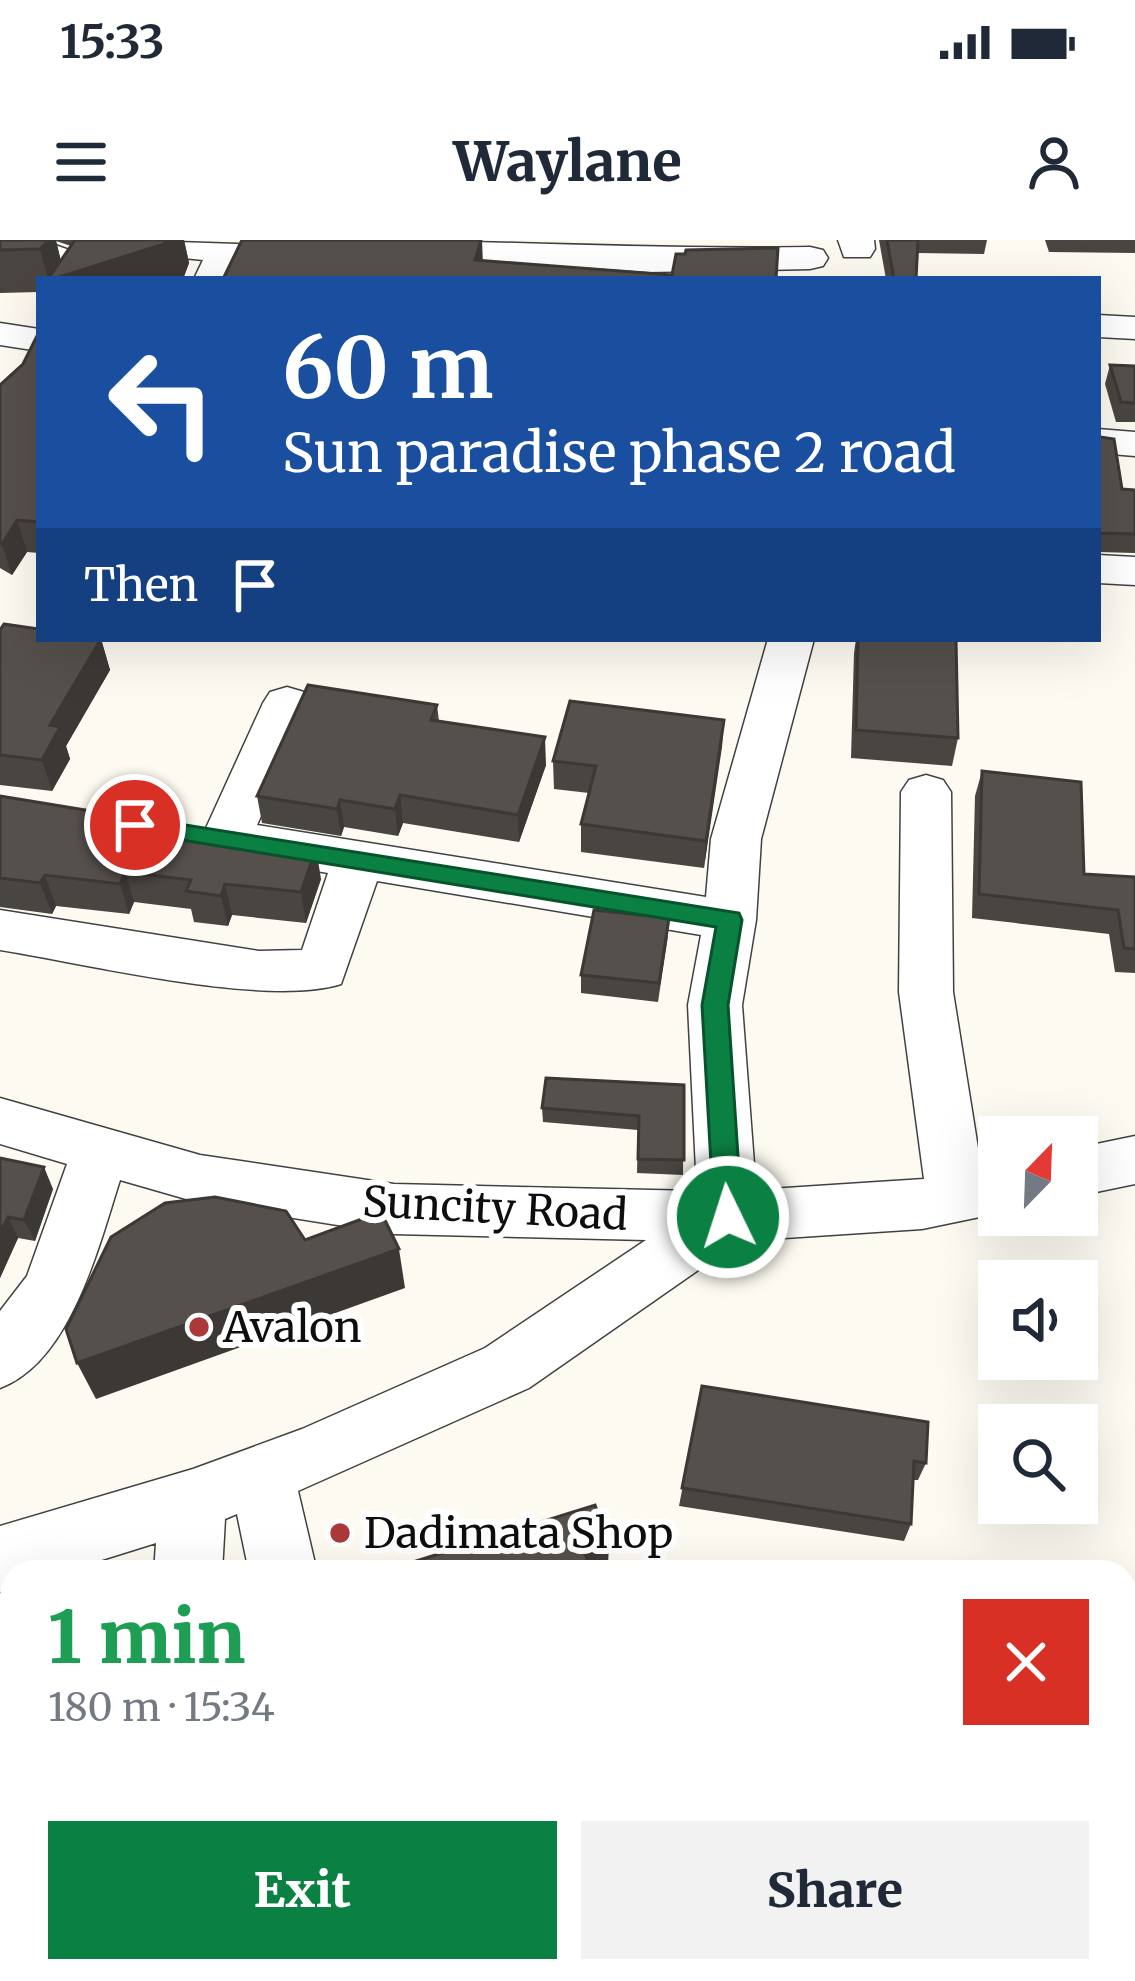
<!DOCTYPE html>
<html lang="en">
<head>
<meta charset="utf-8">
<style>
  :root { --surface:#fff; --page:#f2f2f3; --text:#1f2937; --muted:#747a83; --accent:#0b8043 }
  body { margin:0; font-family:Merriweather,serif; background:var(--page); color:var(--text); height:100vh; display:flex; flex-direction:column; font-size:45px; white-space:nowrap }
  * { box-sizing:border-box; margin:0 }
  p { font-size:39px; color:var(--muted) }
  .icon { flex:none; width:66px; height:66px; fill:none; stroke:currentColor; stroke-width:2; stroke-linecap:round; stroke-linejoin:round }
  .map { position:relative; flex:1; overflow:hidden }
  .side { position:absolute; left:0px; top:1320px; width:1137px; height:423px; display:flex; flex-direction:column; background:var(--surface); border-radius:36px 36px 0 0; box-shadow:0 12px 48px #0002 }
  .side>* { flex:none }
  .guide { position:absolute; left:36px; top:36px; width:1065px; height:366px; border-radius:0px; box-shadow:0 12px 48px #0002; background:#1a4fa0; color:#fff; overflow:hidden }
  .needle { width:78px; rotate:23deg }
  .fabs { position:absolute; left:978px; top:876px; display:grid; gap:24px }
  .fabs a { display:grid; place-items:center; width:120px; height:120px; border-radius:0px; background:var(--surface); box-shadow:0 12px 48px #0002; font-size:60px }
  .pin { position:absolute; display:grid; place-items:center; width:102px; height:102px; color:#fff; margin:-51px; border:6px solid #fff; border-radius:50%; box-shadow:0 3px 12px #0007 }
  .me { position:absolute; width:132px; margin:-66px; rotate:356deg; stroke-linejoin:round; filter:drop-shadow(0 0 9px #0008) }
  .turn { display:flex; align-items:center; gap:42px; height:252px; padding:0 48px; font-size:54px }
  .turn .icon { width:156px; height:156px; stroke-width:2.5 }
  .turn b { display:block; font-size:84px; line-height:102px }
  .then { display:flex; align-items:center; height:114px; padding:0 48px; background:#0003; gap:24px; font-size:45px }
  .round { display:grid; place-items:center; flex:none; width:126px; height:126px; border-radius:0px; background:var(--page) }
  .head { display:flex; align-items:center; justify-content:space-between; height:204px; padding:0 48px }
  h1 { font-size:72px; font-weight:800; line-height:90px; color:#1e9e55 }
  .button { display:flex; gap:24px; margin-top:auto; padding:24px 48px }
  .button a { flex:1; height:138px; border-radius:0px; background:var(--accent); color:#fff; font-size:48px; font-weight:800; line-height:138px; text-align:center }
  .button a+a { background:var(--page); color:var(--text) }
  .status { display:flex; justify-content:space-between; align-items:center; height:84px; padding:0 60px; background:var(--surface); direction:ltr }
  .status svg { height:33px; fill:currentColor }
  header { display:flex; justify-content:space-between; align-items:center; height:156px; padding:0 48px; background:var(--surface); font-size:54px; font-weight:800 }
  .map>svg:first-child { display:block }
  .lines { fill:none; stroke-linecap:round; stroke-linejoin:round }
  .minor-casing { stroke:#414141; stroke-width:3 }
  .minor { fill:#fff; fill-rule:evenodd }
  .wall { fill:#494541; fill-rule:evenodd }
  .shaded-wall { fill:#3c3835 }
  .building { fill:#55504c; stroke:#3c3835; stroke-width:3 }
  .route { fill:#0b8043; stroke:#07532c; stroke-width:3 }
  .poi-dot { fill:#ac383a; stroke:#fff; stroke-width:4.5 }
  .labels { text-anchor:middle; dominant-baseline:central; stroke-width:12; stroke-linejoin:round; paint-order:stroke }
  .street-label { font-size:42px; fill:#0e0e0e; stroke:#fff }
  .poi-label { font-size:42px; fill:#0e0e0e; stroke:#fff; text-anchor:start }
</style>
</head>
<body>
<div class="status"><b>15:33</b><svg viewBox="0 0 49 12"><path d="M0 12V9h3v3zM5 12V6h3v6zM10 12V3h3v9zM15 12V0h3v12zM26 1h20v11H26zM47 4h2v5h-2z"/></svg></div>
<header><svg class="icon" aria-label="menu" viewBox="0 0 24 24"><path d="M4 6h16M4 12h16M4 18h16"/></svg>Waylane<svg class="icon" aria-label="person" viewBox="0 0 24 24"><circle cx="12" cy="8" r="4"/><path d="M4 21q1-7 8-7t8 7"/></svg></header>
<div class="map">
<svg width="1135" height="1741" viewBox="0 0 1135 1741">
  <rect width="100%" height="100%" fill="#fdfbf1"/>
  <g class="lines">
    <defs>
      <g id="minor">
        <polygon points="0,0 41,0 72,11 117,0 238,4 243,12 230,39 194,39 203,20 145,14 72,33 37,27 1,8"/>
        <path d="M 336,0 C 494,0 652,10 810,7 L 823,10 L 828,18 L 823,26 L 810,29 L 649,32 L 354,11 L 341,8 Z"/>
        <polygon points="838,0 874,0 875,9 870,17 844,17"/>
        <polygon points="1098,75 1135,77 1135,99 1098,97"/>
        <polygon points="0,83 39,89 39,111 0,105"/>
        <polygon points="1098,189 1135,192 1135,216 1098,213"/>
        <polygon points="1098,315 1135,317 1135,345 1098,343"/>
        <path d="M 768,399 L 814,399 L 761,599 L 756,680 L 742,765 L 756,950 L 924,939 L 899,752 L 901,552 L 909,540 L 926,535 L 943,540 L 951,552 L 953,752 L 981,927 L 999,923 L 999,973 L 922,989 L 740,1001 L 529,1148 L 298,1251 L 317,1332 L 249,1332 L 237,1274 L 225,1279 L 222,1332 L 154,1332 L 156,1303 L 63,1332 L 12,1332 L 12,1348 L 0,1352 L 0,1286 L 193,1229 L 302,1189 L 485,1108 L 646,1000 L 394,994 L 200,963 L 120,940 C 99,1005 71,1122 0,1148 L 0,1071 L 27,1036 L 67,924 L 0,904 L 0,858 L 200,915 L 394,944 L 697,951 L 688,765 L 701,695 L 377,641 L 341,744 C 265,768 84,723 0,710 L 0,670 L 259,711 L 302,710 L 328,633 L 208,612 L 201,599 L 263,463 L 270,452 L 287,447 L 304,452 L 311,463 L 257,585 L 706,657 L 711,599 Z"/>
        <polygon points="1135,896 1135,944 1077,956 1077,908"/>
        <polygon points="12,1683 12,1731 47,1731 43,1741 0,1741 0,1687"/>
        <polygon points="123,1731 217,1731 221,1741 127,1741"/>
      </g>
    </defs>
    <use href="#minor" class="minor-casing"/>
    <use href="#minor" class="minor"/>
  </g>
  <g class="wall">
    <path d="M 0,0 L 184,0 L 189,23 L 183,39 L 39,39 L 39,52 L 0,53 ZM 56,1 L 71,6 L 61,21 Z"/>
    <polygon points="879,0 987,0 984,14 918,13 916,39 886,39"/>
    <polygon points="1045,0 1135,0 1135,13 1049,12"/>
    <polygon points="39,92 39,313 27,312 12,335 0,328 0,145 23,124"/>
    <polygon points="1110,125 1135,126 1135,182 1116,182 1105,144"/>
    <polygon points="1098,187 1100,197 1122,249 1135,250 1135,313 1098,312"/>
    <polygon points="0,390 101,399 110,430 66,506 70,519 52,551 0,545"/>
    <polygon points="856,399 956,399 958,498 952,526 851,518 854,413"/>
    <polygon points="437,465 439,481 546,525 519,602 403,583 398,596 344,587 341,596 262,583 257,556"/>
    <polygon points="724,480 704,628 581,612 581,584 589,553 554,549 553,521"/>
    <polygon points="982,531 1084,634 1135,637 1135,733 1115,732 1109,694 972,678 975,556"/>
    <polygon points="0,556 321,639 306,683 232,675 228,686 194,682 191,669 134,662 129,674 56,666 52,674 0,667"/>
    <polygon points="668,696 658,762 581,753 581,735"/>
    <polygon points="684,845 683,935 637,933 638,890 543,882 542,868"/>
    <polygon points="0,918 53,949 35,1001 18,998 0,1038"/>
    <polygon points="702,1146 926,1223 918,1240 914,1240 911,1284 904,1301 679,1266"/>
    <polygon points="417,1731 450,1731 446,1741"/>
  </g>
  <g class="shaded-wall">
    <polygon points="49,0 56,0 64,35 165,0 184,0 189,23 183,39 48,39 40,9"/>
    <polygon points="482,0 483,25 475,20"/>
    <polygon points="17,280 27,312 12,335 2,304"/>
    <polygon points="101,399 110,430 66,506 70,519 52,551 42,520 50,485"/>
    <polygon points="724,480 722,507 704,628 706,601"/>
    <polygon points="545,497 546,525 519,602 518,575"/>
    <polygon points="400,555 403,583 398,596 395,569"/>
    <polygon points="340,560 344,587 341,596 337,569"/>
    <polygon points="316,608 321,639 306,683 301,652"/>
    <polygon points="125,632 134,662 129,674 120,644"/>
    <polygon points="45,635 56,666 52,674 40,643"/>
    <polygon points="225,644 232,675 228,686 221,656"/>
    <polygon points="44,927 53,949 35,1001 24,980"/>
    <polygon points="8,977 18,998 0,1038 0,993"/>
    <polygon points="399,1009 405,1048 96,1159 77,1123"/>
    <polygon points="609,1305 608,1325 588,1332 585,1314"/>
  </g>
  <g class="building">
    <polygon points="0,0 49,0 40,9 0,10"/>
    <polygon points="75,0 165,0 164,4 53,39 48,39"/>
    <polygon points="242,0 481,0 475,20 672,35 676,14 685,14 686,10 778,8 776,39 223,39"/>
    <polygon points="887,0 918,0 916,39 894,39"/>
    <polygon points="39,92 39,282 17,280 2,304 0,302 0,145 23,124"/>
    <polygon points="1110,125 1135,126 1135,163 1121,162"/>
    <polygon points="1098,187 1100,197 1114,199 1122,249 1135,250 1135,294 1098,293"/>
    <polygon points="4,384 39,389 39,399 101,399 50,485 60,487 42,520 0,515 0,390"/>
    <polygon points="858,399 956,399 958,498 856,490"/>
    <polygon points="308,445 437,465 431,480 545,497 518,575 400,555 395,569 340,560 337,569 257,556"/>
    <polygon points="570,461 724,480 706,601 581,584 596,526 553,521"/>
    <polygon points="982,531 1081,542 1084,634 1135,637 1135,709 1124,708 1118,670 979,654"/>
    <polygon points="0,556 316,608 301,652 225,644 221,656 186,651 191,640 125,632 120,644 45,635 40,643 0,638"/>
    <polygon points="594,670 669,678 659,743 581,735"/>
    <polygon points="546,838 684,845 684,920 638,919 639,876 542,868"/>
    <polygon points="0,918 44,927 24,980 8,977 0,993"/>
    <polygon points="215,957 286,971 305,1000 381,972 399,1009 77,1123 66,1089 111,997 165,963"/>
    <polygon points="702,1146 928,1182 926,1223 914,1221 911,1284 682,1248"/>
    <polygon points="595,1265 609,1305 585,1314 592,1332 399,1332 397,1327"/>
  </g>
  <polygon class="route" points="135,577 739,673 742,680 728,765 742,977 738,986 718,986 714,977 702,765 716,687 127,591 123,585"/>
  <g class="poi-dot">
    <circle cx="199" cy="1087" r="12"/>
    <circle cx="340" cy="1293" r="12"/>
  </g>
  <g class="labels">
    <g class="street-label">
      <text transform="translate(495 968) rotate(3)">Suncity Road</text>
    </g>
    <g class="poi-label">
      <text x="223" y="1087">Avalon</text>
      <text x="364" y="1293">Dadimata Shop</text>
    </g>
  </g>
</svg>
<div class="fabs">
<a><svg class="needle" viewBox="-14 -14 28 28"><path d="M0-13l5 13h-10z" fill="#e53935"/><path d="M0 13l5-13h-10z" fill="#747a83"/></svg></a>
<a><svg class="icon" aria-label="sound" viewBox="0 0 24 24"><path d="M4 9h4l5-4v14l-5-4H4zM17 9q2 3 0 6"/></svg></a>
<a><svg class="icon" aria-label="search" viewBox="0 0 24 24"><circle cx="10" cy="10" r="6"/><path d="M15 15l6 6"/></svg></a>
</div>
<div class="pin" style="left:135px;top:585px;background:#d93025"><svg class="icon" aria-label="arrive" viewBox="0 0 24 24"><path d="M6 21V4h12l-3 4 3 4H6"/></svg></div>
<svg class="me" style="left:728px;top:977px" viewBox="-20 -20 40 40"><circle r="17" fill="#0b8043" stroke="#fff" stroke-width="3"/><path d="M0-11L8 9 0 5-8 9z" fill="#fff"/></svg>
<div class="guide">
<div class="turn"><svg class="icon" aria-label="left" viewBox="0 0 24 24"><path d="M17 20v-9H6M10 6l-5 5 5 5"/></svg><div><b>60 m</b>Sun paradise phase 2 road</div></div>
<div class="then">Then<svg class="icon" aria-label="arrive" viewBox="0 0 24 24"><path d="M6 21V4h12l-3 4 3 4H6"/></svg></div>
</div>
<section class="side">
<div class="head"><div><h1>1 min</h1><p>180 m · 15:34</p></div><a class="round" style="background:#d93025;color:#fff"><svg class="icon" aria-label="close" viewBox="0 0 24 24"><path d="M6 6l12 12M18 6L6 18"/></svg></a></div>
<div class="button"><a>Exit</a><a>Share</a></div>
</section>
</div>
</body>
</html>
